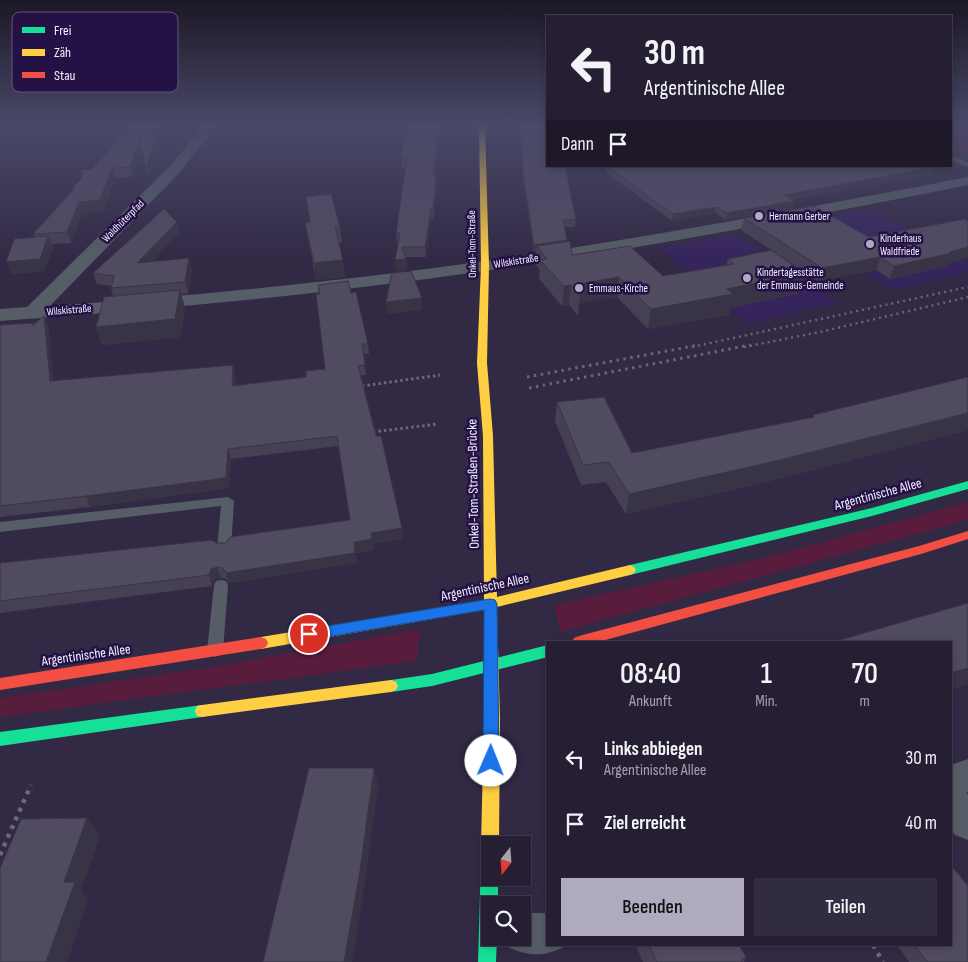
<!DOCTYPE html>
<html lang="de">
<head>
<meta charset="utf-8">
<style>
  :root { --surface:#261f34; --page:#322c40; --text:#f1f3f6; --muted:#a4a2ac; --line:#423d4f; --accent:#afaabd }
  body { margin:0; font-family:"Sofia Sans Condensed",sans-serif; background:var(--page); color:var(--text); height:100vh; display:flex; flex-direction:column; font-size:19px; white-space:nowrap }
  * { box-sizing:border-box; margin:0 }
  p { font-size:16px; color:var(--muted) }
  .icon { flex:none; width:28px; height:28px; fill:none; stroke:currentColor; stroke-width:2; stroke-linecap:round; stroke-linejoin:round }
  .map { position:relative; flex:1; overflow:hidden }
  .sheet { position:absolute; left:546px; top:641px; width:406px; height:305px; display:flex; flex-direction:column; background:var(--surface); border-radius:0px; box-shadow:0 2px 8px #0003,0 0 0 1px var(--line) }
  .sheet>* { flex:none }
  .guide { position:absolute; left:546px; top:15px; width:406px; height:152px; border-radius:0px; box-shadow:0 2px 8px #0003,0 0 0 1px var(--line); background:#261f34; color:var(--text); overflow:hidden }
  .needle { width:32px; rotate:197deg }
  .fabs { position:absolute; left:481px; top:836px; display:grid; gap:10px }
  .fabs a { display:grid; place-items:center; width:50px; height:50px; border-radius:0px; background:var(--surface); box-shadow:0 2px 8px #0003,0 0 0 1px var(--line); font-size:25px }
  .pin { position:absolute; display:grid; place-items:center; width:42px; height:42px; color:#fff; margin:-21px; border:2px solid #fff; border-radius:50%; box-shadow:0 1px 5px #0007 }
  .me { position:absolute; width:55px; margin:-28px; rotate:1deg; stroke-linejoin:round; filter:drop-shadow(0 0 4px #0008) }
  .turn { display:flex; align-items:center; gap:18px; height:105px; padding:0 15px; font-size:22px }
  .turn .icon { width:65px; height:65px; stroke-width:2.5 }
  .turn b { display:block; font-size:35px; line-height:42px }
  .then { display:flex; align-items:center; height:48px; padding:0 15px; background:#0003; gap:10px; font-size:19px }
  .eta { display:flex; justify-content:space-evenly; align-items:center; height:85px; text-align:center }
  .eta b { font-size:30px; font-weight:600; line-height:35px }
  .primary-button { display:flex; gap:10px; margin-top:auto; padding:10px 15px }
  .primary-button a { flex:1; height:58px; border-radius:0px; background:var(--accent); color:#111; font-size:20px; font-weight:600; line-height:58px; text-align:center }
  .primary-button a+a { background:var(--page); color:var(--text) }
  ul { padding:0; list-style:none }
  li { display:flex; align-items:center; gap:15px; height:65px; padding:0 15px }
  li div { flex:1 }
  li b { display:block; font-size:19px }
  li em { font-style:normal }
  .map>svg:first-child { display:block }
  .built { fill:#36255d }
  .green { fill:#581d3d }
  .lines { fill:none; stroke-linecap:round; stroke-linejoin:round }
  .path-far1 { stroke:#686a75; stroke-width:3; stroke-dasharray:2.5 3; stroke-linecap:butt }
  .path { stroke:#686a75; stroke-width:4.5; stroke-dasharray:4 5.5; stroke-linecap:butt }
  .lane { fill:#565d66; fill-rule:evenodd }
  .street { fill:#565d66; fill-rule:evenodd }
  .fast { fill:#16e098; fill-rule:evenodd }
  .slow { fill:#ffcf43; fill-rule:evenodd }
  .jam { fill:#f24e42; fill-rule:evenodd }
  .rail-far1 { stroke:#686775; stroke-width:2.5; stroke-dasharray:2 4; stroke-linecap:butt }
  .rail { stroke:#686775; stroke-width:3; stroke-dasharray:2.5 4.5; stroke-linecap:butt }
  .slow-bridge { stroke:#ffcf43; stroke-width:10 }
  .wall { fill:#464054 }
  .shaded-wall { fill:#393445 }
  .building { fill:#514b62; stroke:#393445 }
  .route { fill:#1a73e8; stroke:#114b97 }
  .poi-dot { fill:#afaabd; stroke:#241246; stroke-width:2 }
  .labels { text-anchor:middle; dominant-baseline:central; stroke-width:5; stroke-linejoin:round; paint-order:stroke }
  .far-poi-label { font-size:11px; fill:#f2effd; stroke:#241246; text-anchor:start }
  .far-street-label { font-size:11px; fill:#f2effd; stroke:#241246 }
  .street-label { font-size:14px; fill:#f2effd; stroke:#241246 }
  .key { fill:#241246; stroke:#62547d; stroke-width:1 }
  .key-label { font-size:14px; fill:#f2effd }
</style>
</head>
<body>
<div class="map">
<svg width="968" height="962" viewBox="0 0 968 962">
  <rect width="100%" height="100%" fill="#322945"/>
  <g class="built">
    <polygon points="872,209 968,262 968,272 893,290 853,265 777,227"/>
    <polygon points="736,235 837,303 747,324 659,248"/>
  </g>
  <g class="green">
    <polygon points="951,125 968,125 968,155 951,147"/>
    <polygon points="968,502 968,520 560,632 555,605 767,557"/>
    <polygon points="420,629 417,661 0,717 0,698 219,666"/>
  </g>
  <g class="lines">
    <g class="path-far1">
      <polyline points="362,386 440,375"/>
      <polyline points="373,432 438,424"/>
    </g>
    <g class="path">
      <polyline points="0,855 31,785"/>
      <polyline points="873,945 883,962"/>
    </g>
    <g class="lane">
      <polygon points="951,155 968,162 968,167 951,160"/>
      <polygon points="228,497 234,501 231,549 229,552 219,552 217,549 221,506 0,532 0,522"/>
      <polygon points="221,580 226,581 228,585 223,651 220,655 215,657 210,655 207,651 214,585 216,581"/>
    </g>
    <g class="street">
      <path d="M 204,125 L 217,125 L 180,172 L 50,306 C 195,296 341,281 486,261 C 647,237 808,208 968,177 L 968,185 C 788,221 608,255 426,279 C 284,298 142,311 0,321 L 0,309 L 27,307 L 170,166 Z"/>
      <polygon points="968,759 968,792 966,793 968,794 968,840 955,835 951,830 951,765"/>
      <path d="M 522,913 L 548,913 L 548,945 L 564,945 L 562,948 C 542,957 528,956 508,947 L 503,938 L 522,938 Z"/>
    </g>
    <g class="fast">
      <polygon points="968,481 968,489 872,516 630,575 626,573 624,570 626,567 630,565 872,508"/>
      <polygon points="548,645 548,657 432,686 391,692 386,690 384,686 386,682 391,680 432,674"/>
      <polygon points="202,705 207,706 209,711 207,716 202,717 0,746 0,732"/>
      <polygon points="490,851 490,878 498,878 498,905 490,905 490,938 497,938 496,962 478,962 481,860 484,854"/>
    </g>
    <g class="slow">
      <polygon points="479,125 485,125 489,266 487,363 482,366 477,363 481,266"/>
      <polygon points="488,433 493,436 497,597 630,565 634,567 636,570 634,573 630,575 497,607 500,720 499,845 490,845 490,853 484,851 481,845 484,720 484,610 261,649 256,647 254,643 256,639 261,637 484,600 483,436"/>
      <polygon points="391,680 396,682 398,686 396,690 391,692 202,717 197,716 195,711 197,706 202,705"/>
    </g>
    <g class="jam">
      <polygon points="968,531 968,539 921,554 598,642 572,642 574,638 579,636 919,546"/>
      <polygon points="261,637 266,639 268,643 266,647 261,649 0,690 0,678"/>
    </g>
    <g class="rail-far1">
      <polyline points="692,347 968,287"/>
      <polyline points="744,347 820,332 968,297"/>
    </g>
    <g class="rail">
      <polyline points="527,377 699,345"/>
      <polyline points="529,388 750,345"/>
    </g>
    <polyline class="slow-bridge" points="482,363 488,436"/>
  </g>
  <g class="wall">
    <polygon points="133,125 163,125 148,179 142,150 132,177 115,178 104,211 82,213 71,243 51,244 53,248 44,271 11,274 35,238 33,234 92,169"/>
    <polygon points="441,125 435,174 436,174 437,183 434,219 431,219 426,257 406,257 407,269 396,271 398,243 397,243 396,233 406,168 402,168 401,159"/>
    <polygon points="518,125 548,125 548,166 932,166 932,174 792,200 793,208 726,220 715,213 672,221 608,174 605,167 565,167 576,220 575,227 565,227 567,242 572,255 663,276 726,265 728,259 799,293 730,308 729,315 648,329 617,297 579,303 578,316 569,305 562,306 539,279 540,270 536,265 536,251 534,252 523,179 522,152"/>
    <polygon points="306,197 340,227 342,243 339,243 345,277 316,280 308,239 305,223 310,222"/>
    <polygon points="744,218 869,237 948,264 947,266 890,279 876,270 818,281 741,230"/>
    <polygon points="177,222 179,232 152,261 192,269 188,293 181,294 185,308 180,337 102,345 96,327 113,296 111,288 111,286 97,284 93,273"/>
    <polygon points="318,285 351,293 368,344 369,354 363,354 366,375 361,375 376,436 403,539 373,544 374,550 355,553 357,563 229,583 226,579 221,578 214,580 212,586 0,613 0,563 216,543 226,543 350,520 338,446 231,459 229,488 90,507 0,517 0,325 34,324 44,316 48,325 53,381 233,365 235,375 235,385 306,377 325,369"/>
    <polygon points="968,377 968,430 770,481 626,514 606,482 581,485 555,421 557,402 632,453 813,418 813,415"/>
    <polygon points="635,945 739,945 746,957 744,962 643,962"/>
    <polygon points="897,945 951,945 968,962 909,962"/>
  </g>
  <g class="shaded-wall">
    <polygon points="0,125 32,125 30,131 0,134"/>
    <polygon points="158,125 163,125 148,179 146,169"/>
    <polygon points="440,125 441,125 434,183 433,174"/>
    <polygon points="140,139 142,148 132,177 130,167"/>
    <polygon points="935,167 932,174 782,202 784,195"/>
    <polygon points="112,168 115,178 104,211 82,213 71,243 67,232 79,202"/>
    <polygon points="436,174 437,183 434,219 433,209"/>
    <polygon points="795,201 793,208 726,220 727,213"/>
    <polygon points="717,207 715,213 672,221 673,214"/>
    <polygon points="431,209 431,219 426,257 425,247"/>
    <polygon points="177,222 179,232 140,273 137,263"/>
    <polygon points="48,236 53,248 44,271 11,274 6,262"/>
    <polygon points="567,240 566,247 537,246 536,251 534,252 534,245"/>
    <polygon points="968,247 968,258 948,264 947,266 890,279 894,266"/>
    <polygon points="880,257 876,270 818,281 822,268"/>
    <polygon points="189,258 192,269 188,293 185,282"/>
    <polygon points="406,259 407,269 396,271 395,260"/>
    <polygon points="343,260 345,277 316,280 314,263"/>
    <polygon points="805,273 799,293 730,308 729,315 648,329 651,309 727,289"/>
    <polygon points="619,277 617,297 579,303 580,296 578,284"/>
    <polygon points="571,285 569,305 562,306 564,286"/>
    <polygon points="180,290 185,308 180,337 102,345 96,327"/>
    <polygon points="422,298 422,310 387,314 386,302"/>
    <polygon points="44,316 48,325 54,391 50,381"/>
    <polygon points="233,365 235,375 234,396 232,386"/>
    <polygon points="968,413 968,430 770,481 626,514 629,494"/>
    <polygon points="228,449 231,459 229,488 90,507 86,496"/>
    <polygon points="402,528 403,539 373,544 374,550 355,553 357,563 229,583 226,573 354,542 371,533"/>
    <polygon points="217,567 221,578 214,580 212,586 209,575 211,569"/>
    <polygon points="968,668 968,684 951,690 951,673"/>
    <polygon points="374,768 378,787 364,889 352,962 344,962"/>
    <polygon points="87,818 100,836 81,891 88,900 67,962 46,962 64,882"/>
  </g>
  <g class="building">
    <polygon points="133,125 158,125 146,169 140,139 130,167 112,168 100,200 79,202 67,232 33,234 74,189 74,186 82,178 81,170 92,169"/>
    <polygon points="407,125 440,125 433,174 436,174 433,209 431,209 425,247 402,247 406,259 395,260 400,233 396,233 407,159 401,159"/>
    <polygon points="519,125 548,125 548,166 565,166 576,220 563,220 567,240 534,245 523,173 522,145"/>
    <polygon points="608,166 932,166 935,167 784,195 795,201 789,202 727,213 717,207 673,214 608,167"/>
    <polygon points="331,194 340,227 335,227 343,260 314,263 305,223 310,222 306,197"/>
    <polygon points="813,206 869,237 965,219 968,221 968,247 950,252 952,253 894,266 880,257 822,268 744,218"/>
    <polygon points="164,209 177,222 137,263 189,258 185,282 111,288 114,276 93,273"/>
    <polygon points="48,236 40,259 6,262 14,239"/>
    <polygon points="570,241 572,255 630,246 663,276 734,264 728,259 771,250 805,273 727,289 733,294 651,309 619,277 578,284 580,296 571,285 564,286 540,260 547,259 537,246"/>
    <polygon points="411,271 422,298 386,302 392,273"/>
    <polygon points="348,281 351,293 356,292 368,344 362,344 365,365 358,366 376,436 381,436 402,528 371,533 372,539 354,542 355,553 226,573 223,568 217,567 211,569 209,575 0,601 0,563 212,540 216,543 226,543 230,537 350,520 337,436 228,449 226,478 86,496 0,506 0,325 34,323 32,326 44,316 50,381 233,365 232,386 306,377 306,371 325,369 316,294 320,294 318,285"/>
    <polygon points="180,290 175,319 96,327 104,297"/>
    <polygon points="968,377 968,413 776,461 629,494 609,462 583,465 557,402 604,397 632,453 814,417 813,415"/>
    <polygon points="968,603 968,668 951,673 951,642 833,642"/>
    <polygon points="309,768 374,768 360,871 344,962 263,962"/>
    <polygon points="87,818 64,882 75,882 46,962 0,962 0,868 21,819"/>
    <polygon points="951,865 968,886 968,962 927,962 915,945 951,945"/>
    <polygon points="649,945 739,945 746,957 741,960 742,962 657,962"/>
  </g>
  <linearGradient id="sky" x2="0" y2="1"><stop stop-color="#1c1726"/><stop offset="0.48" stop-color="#494968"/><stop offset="1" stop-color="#494968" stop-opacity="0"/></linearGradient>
  <rect width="968" height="260" fill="url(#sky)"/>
  <polygon class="route" points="490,599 495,600 497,604 499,761 497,766 491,769 486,766 483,761 484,610 309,640 304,638 302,634 304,631 309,629"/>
  <g class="poi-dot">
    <circle cx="759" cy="216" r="5"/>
    <circle cx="870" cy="244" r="5"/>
    <circle cx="747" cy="278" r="5"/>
    <circle cx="579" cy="288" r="5"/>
  </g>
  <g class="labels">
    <g class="far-poi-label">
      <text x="769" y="216">Hermann Gerber</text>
      <text x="880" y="238">Kinderhaus<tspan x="880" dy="13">Waldfriede</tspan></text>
      <text x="757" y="272">Kindertagesstätte<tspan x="757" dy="13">der Emmaus-Gemeinde</tspan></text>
      <text x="589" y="288">Emmaus-Kirche</text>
    </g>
    <g class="far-street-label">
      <text transform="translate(123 221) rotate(-45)">Waldhüterpfad</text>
      <text transform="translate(472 244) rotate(-91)">Onkel-Tom-Straße</text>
      <text transform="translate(516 261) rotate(-9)">Wilskistraße</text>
      <text transform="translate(69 310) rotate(-5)">Wilskistraße</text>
    </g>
    <g class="street-label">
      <text transform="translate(473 484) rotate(-91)">Onkel-Tom-Straßen-Brücke</text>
      <text transform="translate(878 494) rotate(-15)">Argentinische Allee</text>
      <text transform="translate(485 587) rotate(-12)">Argentinische Allee</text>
      <text transform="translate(86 655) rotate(-8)">Argentinische Allee</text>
    </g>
  </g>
  <rect x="12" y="12" width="166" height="80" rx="8" class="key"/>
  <rect x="22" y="27" width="23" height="6" fill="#16e098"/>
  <rect x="22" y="49" width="23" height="7" fill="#ffcf43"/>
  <rect x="22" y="72" width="23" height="6" fill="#f24e42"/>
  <g class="key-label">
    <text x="54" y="35">Frei</text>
    <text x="54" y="57">Zäh</text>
    <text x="54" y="80">Stau</text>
  </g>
</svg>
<div class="fabs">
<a><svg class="needle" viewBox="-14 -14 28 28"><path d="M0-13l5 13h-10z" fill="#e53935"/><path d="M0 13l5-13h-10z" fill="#a4a2ac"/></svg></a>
<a><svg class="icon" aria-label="search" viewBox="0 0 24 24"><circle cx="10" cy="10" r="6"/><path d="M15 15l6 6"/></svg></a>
</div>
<div class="pin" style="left:309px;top:634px;background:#d93025"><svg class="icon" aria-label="arrive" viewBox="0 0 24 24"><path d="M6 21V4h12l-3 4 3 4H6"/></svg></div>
<svg class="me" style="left:491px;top:761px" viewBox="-20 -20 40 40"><circle r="19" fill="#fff"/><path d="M0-13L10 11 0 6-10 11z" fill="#1a73e8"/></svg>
<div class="guide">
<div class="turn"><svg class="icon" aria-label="left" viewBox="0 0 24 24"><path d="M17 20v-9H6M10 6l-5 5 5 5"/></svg><div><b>30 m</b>Argentinische Allee</div></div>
<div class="then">Dann<svg class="icon" aria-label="arrive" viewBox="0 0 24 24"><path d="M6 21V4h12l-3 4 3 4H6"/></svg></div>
</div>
<section class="sheet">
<div class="eta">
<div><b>08:40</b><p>Ankunft</p></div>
<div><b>1</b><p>Min.</p></div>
<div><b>70</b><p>m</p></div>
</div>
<ul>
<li><svg class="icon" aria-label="left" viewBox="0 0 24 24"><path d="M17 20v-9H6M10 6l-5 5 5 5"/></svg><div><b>Links abbiegen</b><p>Argentinische Allee</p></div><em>30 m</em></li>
<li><svg class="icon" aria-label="arrive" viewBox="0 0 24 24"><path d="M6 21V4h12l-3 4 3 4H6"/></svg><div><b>Ziel erreicht</b></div><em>40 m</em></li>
</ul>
<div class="primary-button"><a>Beenden</a><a>Teilen</a></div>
</section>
</div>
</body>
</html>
